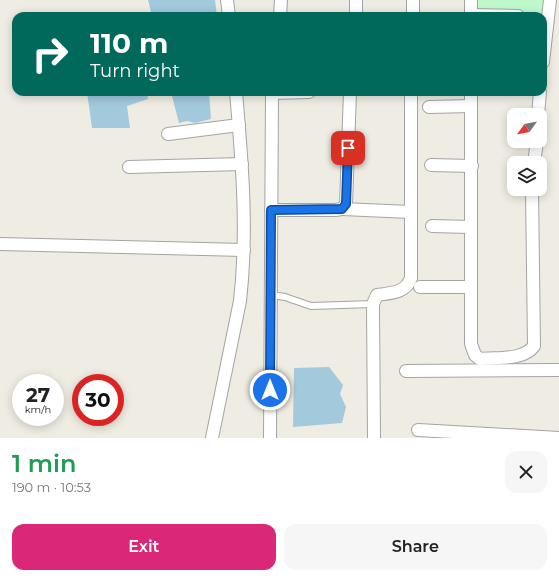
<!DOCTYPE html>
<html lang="en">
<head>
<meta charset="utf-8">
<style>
  :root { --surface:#fff; --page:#f6f6f6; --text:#222; --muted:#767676; --accent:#db2777 }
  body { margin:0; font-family:Montserrat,sans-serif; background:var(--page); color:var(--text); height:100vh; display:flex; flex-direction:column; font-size:15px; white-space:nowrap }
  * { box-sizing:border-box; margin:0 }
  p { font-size:13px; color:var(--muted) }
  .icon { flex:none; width:22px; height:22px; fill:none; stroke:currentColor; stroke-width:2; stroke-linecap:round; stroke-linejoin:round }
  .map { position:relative; height:438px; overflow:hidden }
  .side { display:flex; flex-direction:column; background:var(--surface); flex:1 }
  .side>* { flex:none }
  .guide { position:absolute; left:12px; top:12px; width:535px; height:84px; border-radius:12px; box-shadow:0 2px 10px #0003; background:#00695c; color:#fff; overflow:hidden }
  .needle { width:26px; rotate:237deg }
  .fabs { position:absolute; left:507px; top:108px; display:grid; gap:8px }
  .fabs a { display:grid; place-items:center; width:40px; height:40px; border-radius:8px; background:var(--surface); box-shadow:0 2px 10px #0003; font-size:20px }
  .speed { position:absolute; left:12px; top:374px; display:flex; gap:8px; font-size:20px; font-weight:700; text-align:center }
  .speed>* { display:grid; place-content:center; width:52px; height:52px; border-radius:50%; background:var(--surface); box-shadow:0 2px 10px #0003; line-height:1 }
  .speed small { font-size:10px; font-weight:400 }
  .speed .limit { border:6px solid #d22; background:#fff; color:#111 }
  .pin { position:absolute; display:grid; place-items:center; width:34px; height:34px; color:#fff; margin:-17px; border-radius:8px; box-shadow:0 2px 6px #0006 }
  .me { position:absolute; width:44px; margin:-22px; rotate:0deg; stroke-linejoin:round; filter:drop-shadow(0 0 3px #0008) }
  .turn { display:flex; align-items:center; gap:14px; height:84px; padding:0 12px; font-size:18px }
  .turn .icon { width:52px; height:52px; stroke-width:2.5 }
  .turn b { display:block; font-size:28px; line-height:34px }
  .round { display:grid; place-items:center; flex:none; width:42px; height:42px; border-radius:12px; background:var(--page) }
  .headline { display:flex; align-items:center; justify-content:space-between; height:68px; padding:0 12px }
  h1 { font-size:24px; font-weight:600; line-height:30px; color:#1e9e55 }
  .action { display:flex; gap:8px; margin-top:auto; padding:8px 12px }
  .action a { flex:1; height:46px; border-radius:12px; background:var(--accent); color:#fff; font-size:16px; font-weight:600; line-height:46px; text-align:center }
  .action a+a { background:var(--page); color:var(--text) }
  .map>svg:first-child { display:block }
  .park { fill:#bff9cb }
  .water { fill:#a3c9dd }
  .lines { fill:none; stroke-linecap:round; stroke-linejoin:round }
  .lane-casing { stroke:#a4a4a4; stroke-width:8 }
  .street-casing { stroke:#a4a4a4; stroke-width:14 }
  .lane { stroke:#fff; stroke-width:6 }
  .street { stroke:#fff; stroke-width:12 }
  .route-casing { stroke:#114b97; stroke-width:10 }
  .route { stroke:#1a73e8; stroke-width:7 }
</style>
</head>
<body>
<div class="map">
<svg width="559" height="438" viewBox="0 0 559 438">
  <rect width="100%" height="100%" fill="#efece3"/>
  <polygon class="park" points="470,0 547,0 545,15 471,15"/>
  <g class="water">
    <polygon points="148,0 215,0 217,16 152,16"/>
    <polygon points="87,92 147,92 148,99 127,106 130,128 92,128"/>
    <polygon points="171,92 209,92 211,119 195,123 187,121 179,123"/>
    <polygon points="329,367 343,385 340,394 346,407 342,423 293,427 294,368"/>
  </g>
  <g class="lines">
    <defs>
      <polyline id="lane" points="271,295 285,297 311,306 373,304"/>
      <g id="street">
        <polyline points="227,0 229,16"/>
        <polyline points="471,15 518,16"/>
        <polyline points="280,16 281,0"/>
        <polyline points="356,16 356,0"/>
        <polyline points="413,16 413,0"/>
        <polyline points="471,16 471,0"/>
        <polyline points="543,62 550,0"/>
        <path d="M 471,92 L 471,344 L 475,355 L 480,359 C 497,357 523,361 534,346 L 532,189"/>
        <polyline points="272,93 309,92"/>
        <polyline points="429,107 471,106"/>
        <polyline points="538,115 540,92"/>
        <polyline points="168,134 239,125"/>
        <polyline points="534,163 537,141"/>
        <polyline points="431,165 472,166"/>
        <polyline points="129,167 242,164"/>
        <polyline points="342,209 411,212"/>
        <polyline points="271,210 335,210 342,209 346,204 350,92"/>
        <polyline points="432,226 470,227"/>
        <polyline points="0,244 244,250"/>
        <polyline points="420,287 471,287"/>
        <polyline points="406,371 559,370"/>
        <polyline points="418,430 559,438"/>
        <path d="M 212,438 L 240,301 C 248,231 242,161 236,92"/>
        <polyline points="270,438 272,92"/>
        <path d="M 374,438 L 373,304 L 377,295 C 391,293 406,293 411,278 L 411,92"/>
      </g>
    </defs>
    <use href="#lane" class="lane-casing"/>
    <use href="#street" class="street-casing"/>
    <use href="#lane" class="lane"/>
    <use href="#street" class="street"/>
  </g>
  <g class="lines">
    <defs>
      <polyline id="route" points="270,390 271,210 342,209 346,204 348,148"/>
    </defs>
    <use href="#route" class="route-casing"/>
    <use href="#route" class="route"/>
  </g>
</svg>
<div class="fabs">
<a><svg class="needle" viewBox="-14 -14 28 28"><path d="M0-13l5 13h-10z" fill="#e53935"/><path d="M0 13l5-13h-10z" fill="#767676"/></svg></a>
<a><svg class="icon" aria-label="layers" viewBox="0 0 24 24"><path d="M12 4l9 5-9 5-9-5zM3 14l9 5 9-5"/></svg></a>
</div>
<div class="speed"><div>27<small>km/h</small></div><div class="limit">30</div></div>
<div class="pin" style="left:348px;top:148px;background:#d93025"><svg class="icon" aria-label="arrive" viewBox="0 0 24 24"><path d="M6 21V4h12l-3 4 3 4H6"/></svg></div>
<svg class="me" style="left:270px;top:390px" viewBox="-20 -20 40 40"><circle r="17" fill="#1a73e8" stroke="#fff" stroke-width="3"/><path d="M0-11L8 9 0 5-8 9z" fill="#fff"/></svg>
<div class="guide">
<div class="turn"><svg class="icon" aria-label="right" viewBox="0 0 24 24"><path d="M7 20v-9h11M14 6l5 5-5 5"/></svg><div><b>110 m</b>Turn right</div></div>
</div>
</div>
<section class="side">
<div class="headline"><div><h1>1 min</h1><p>190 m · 10:53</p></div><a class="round"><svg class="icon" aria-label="close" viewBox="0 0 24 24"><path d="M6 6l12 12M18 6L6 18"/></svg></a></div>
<div class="action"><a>Exit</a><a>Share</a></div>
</section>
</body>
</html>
